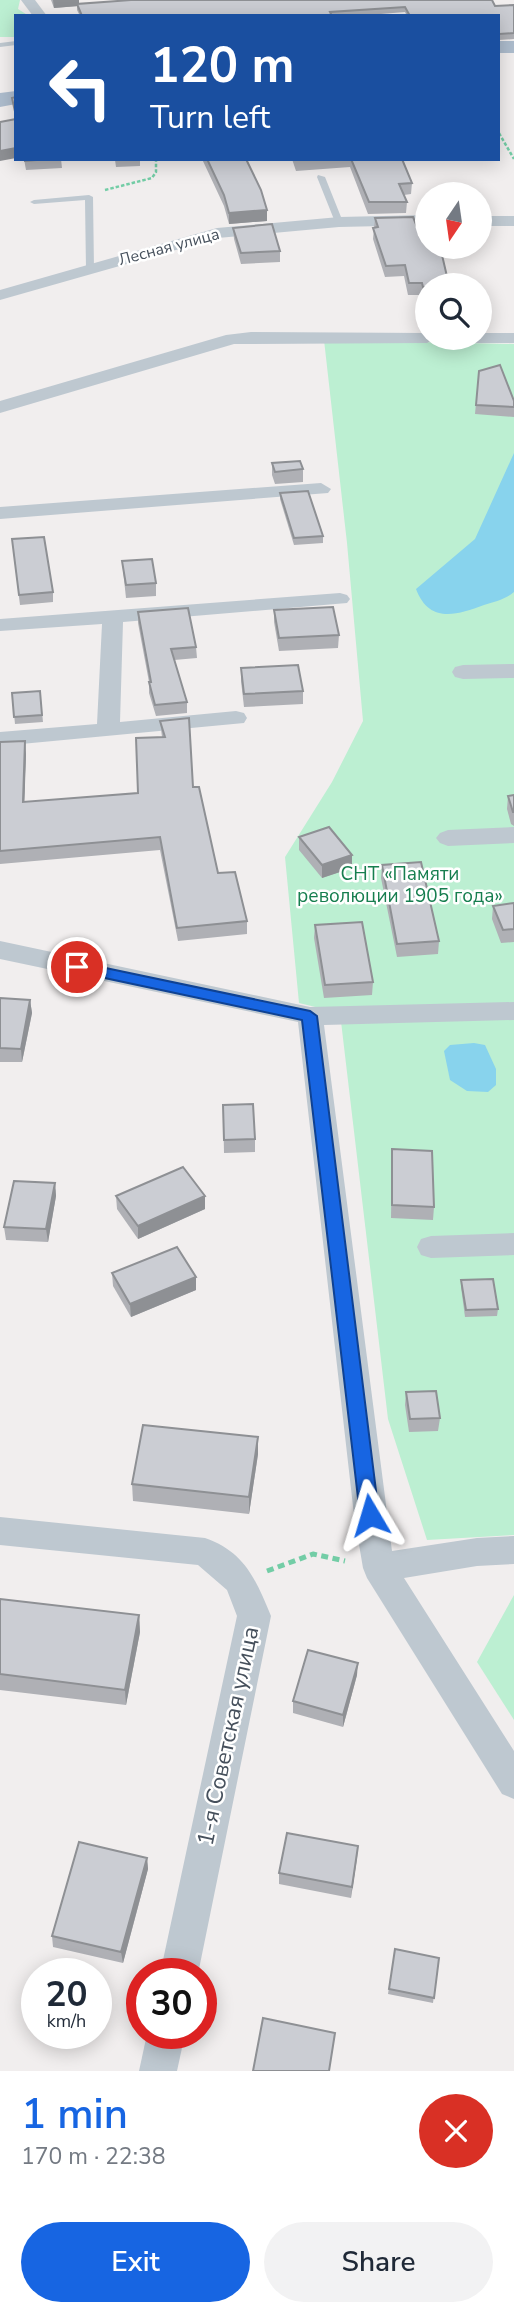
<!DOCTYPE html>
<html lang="en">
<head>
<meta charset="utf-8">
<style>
  :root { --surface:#fff; --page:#f2f2f3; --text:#1f2937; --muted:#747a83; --accent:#1765e2 }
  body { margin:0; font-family:"Nunito Sans",sans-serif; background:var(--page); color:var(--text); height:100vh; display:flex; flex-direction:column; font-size:26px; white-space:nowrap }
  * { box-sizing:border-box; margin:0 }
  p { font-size:23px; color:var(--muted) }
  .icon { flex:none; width:38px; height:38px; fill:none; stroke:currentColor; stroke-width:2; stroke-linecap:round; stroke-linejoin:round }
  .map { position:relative; height:2071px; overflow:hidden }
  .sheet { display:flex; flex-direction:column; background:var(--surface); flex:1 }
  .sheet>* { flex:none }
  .banner { position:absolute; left:14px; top:14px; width:486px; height:147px; border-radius:0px; box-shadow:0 4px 18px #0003; background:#1a4fa0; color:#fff; overflow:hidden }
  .needle { width:46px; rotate:193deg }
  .tools { position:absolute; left:415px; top:182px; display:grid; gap:14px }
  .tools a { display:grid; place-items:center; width:77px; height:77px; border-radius:50%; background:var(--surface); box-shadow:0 4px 18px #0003; font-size:35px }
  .speed { position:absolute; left:21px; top:1958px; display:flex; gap:14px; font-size:35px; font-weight:700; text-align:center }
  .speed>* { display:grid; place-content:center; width:91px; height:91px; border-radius:50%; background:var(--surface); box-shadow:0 4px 18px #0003; line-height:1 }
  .speed small { font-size:18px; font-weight:400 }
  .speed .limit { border:10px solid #d22; background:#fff; color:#111 }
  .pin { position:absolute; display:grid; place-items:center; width:60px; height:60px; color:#fff; margin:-30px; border:4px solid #fff; border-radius:50%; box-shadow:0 2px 7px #0007 }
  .me { position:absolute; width:77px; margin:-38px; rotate:353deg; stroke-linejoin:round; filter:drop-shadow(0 0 5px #0008) }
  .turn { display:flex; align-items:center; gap:24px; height:147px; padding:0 21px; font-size:32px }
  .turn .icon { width:91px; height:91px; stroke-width:2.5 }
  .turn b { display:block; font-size:49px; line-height:60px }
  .round { display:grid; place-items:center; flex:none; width:74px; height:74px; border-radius:37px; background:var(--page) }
  .summary { display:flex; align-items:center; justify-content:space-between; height:119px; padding:0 21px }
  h1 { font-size:42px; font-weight:600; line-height:52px; color:var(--accent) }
  .button { display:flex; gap:14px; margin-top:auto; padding:14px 21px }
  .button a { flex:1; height:80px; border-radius:42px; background:var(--accent); color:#fff; font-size:28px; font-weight:600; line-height:80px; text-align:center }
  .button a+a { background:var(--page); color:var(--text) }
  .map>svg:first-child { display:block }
  .green { fill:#bcefd2 }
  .water { fill:#88d3ed }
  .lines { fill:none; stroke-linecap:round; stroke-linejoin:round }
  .path-far1 { stroke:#73cda6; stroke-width:2.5; stroke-dasharray:3.5 2; stroke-linecap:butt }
  .path { stroke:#73cda6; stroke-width:5; stroke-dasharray:7 4.5; stroke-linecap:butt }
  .lane { fill:#bec8d0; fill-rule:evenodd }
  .street { fill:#bec8d0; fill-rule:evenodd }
  .primary { fill:#adbccd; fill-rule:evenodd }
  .wall { fill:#afb0b5 }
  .shaded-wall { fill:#8e9094 }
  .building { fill:#cbcdd3; stroke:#8e9094; stroke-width:2 }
  .route { fill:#1765e2; stroke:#0f4293; stroke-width:2 }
  .labels { text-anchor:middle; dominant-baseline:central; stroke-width:5; stroke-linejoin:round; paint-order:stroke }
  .far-street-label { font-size:16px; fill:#46505c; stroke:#fff }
  .park-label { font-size:19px; fill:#167e4f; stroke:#fff }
  .near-street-label { font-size:23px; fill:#46505c; stroke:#fff }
</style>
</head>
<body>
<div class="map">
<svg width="514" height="2071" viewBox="0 0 514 2071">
  <rect width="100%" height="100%" fill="#f1eeee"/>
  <g class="green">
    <polygon points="0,0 20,0 18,9 29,16 16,16 16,37 0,37"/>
    <polygon points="324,340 514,344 514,1535 427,1540 388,1419 340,1013 299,1003 285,857 332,782 363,721 347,543"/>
    <polygon points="514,1595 514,1720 477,1662"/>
  </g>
  <g class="water">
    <path d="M 514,453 L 514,592 C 506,599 494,602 484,605 C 455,616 429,623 416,589 L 475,539 Z"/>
    <polygon points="474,1043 485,1045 496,1069 496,1085 488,1092 467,1091 450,1080 444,1051 450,1045"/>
  </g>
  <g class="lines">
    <g class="path-far1">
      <polyline points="499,133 514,159"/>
      <polyline points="105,190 152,178 156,172 156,159"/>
    </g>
    <polyline class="path" points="267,1571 313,1554 345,1561"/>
    <g class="lane">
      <polygon points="16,41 16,45 0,47 0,43"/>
      <polygon points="318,175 325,177 343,222 342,224 335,222 317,177"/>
      <polygon points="89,195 93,197 94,269 90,271 86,269 85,200 34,204 30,202 34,200"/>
    </g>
    <g class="street">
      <polygon points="21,0 35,0 47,16 33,16"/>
      <polygon points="427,215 427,225 339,227 218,238 0,300 0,290 217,228 339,217"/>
      <rect x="480" y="216" width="34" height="10"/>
      <polygon points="251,332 427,333 427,338 436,338 427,343 234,344 0,413 0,401 226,335"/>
      <polygon points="480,333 514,333 514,343 468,343 459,338 480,338"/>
      <polygon points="321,483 331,489 328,493 0,519 0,507"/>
      <polygon points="340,593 347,595 350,599 347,603 123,622 120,722 236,711 244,713 247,718 244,723 0,746 0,732 97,724 102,624 0,631 0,619"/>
      <polygon points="514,664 514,678 463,679 455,677 452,672 455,667 463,665"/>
      <polygon points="514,827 514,843 448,846 440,843 436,838 440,833 448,830"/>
      <polygon points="0,941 310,1007 514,1002 514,1020 324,1025 392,1551 477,1538 514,1536 514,1564 477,1566 404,1578 514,1751 514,1799 502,1794 367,1578 363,1568 354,1515 298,1022 0,959"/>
      <polygon points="514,1233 514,1255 431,1258 421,1255 417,1247 421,1239 431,1236"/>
      <path d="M 0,1517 L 205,1538 C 245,1552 256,1580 271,1616 L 198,1974 L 160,1974 L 237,1616 L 227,1590 L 198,1565 L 0,1545 Z"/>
      <polygon points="147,2034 185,2034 177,2071 139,2071"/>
    </g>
    <g class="primary">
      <rect x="499" y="41" width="15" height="12"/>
      <polygon points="16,91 16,104 0,107 0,93"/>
    </g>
  </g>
  <g class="wall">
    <polygon points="51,0 79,0 79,4 130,0 492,0 495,6 514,5 514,39 499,40 499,16 407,16 405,12 357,16 80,16 77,10 77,6 54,8"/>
    <polygon points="24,159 61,159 62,168 26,170"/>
    <polygon points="101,159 140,159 140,166 116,167 115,160 102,161"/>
    <polygon points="202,159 246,159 267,221 229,224 224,206"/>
    <polygon points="292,159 402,159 412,183 411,194 404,195 407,202 406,213 368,214 350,167 296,171"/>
    <polygon points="375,218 427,285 427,299 422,299 421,295 408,295 404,276 385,277 373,239"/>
    <polygon points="233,228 280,251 280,262 241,264 234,239"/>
    <polygon points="479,371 514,401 514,417 475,414"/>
    <polygon points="272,463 303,469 303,482 275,484 272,475"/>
    <polygon points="280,493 323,536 323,543 294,545 280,499"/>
    <polygon points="13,549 53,592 53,602 20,605"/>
    <polygon points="122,561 156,583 156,596 126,598"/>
    <polygon points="274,610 339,635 338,648 279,651 274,622"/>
    <polygon points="138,612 196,647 197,658 174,660 187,702 187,713 156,716 149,693 149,682 138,623"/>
    <polygon points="241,668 303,691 303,704 244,707 241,681"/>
    <polygon points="40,691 43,722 15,724 12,693"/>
    <polygon points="160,721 193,787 218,873 247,921 247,934 178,941 160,850 0,864 0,742 26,754 24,802 138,793 162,737"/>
    <polygon points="514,795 514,826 511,824 507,809 508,796"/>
    <polygon points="299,837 352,855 352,868 322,878 299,850"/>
    <polygon points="382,865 439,941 438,954 397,957 381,878"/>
    <polygon points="514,903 514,942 501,943 492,919 493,906"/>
    <polygon points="315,925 373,982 372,995 324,998 314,938"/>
    <polygon points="0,998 30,1000 32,1013 22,1062 0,1062"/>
    <polygon points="223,1105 255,1139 255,1152 224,1153"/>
    <polygon points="392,1149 434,1207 433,1220 391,1218"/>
    <polygon points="55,1183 56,1196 48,1242 6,1240 4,1227"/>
    <polygon points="116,1196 205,1196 205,1209 138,1239 117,1209"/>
    <polygon points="112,1273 196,1277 196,1290 131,1317 113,1286"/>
    <polygon points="461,1280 498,1309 497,1316 465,1317 461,1287"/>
    <polygon points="406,1392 440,1418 438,1431 409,1432 405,1405"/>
    <polygon points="258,1454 249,1514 133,1501 132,1484"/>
    <polygon points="0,1599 139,1615 140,1632 126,1705 0,1690"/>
    <polygon points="357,1675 343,1727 293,1713 293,1701"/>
    <polygon points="358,1846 351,1898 279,1884 279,1873"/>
    <polygon points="147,1858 148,1869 123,1963 53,1947 52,1936"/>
    <polygon points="395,1949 439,1958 433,2003 388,1994"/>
  </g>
  <g class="shaded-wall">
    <polygon points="53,0 79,0 79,6 54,8"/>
    <polygon points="16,148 16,158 0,161 0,151"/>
    <polygon points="267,210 267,221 229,224 229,213"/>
    <polygon points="25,741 26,754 24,815 23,802"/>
    <polygon points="352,855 352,868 322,878 322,865"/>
    <polygon points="30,1000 32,1013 22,1062 21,1049"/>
    <polygon points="55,1183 56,1196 48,1242 46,1229"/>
    <polygon points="205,1196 205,1209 138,1239 138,1226"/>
    <polygon points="196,1277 196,1290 131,1317 130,1304"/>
    <polygon points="258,1437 258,1454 249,1514 249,1497"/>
    <polygon points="139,1615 140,1632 126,1705 125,1690"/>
    <polygon points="358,1663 357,1675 343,1727 343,1715"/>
    <polygon points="358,1846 357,1858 351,1898 352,1887"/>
    <polygon points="147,1858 148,1869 123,1963 121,1952"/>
  </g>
  <g class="building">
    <polygon points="131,0 492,0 495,6 514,5 514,33 499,34 499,16 410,16 405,7 330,12 332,16 82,16 77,4"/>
    <polygon points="16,97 16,116 12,98"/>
    <polygon points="16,119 16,148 0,151 0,122"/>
    <polygon points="25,159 50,159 25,161"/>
    <polygon points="207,159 246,159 261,190 267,210 229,213 224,195"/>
    <polygon points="351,159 402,159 412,183 399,184 407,202 369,202"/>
    <polygon points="413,217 420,234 427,234 427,247 439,247 442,255 449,285 427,285 427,287 423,287 422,283 409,283 405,265 386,266 373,228 378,227 375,218"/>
    <polygon points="272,224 280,251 241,253 233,228"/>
    <polygon points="500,365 514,401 514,407 476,405 479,371"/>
    <polygon points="300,461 303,469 275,472 272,463"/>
    <polygon points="308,491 323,536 294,538 280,493"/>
    <polygon points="44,537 53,592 19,595 12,539"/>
    <polygon points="152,559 156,583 126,585 122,561"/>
    <polygon points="333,607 339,635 279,638 274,610"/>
    <polygon points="188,608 196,647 171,649 187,702 155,705 149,682 151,682 138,612"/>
    <polygon points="298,665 303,691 244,694 241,668"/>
    <polygon points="40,691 42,715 14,717 12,693"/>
    <polygon points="189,718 193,787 199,787 218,873 235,872 247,921 177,928 160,837 0,851 0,742 25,741 23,802 138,793 136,738 165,737 160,721"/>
    <polygon points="514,795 514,812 513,812 508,796"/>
    <polygon points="329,827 352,855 322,865 299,837"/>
    <polygon points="421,862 439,941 397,944 382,865"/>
    <polygon points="514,903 514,929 503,930 493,906"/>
    <polygon points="362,922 373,982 325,985 315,925"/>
    <polygon points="0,998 30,1000 21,1049 0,1048"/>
    <polygon points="253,1104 255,1139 224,1140 223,1105"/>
    <polygon points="392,1149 432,1151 434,1207 392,1205"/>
    <polygon points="183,1167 205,1196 138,1226 116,1196"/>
    <polygon points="14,1181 55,1183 46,1229 4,1227"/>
    <polygon points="177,1247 196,1277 130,1304 112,1273"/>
    <polygon points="493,1279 498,1309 466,1310 461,1280"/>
    <polygon points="436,1391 440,1418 410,1419 406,1392"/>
    <polygon points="143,1425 258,1437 249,1497 132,1484"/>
    <polygon points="0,1599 139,1615 125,1690 0,1674"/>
    <polygon points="308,1650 358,1663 343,1715 293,1701"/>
    <polygon points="287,1833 358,1846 352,1887 279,1873"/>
    <polygon points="79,1842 147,1858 121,1952 52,1936"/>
    <polygon points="395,1949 439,1958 434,1998 389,1989"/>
    <polygon points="263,2018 335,2033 329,2071 253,2071"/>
  </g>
  <polygon class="route" points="77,962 310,1011 317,1016 379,1515 376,1521 370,1523 363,1521 360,1515 302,1020 72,971 70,967"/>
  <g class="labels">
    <g class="far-street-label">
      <text transform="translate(169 247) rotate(-15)">Лесная улица</text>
    </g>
    <g class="park-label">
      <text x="400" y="874">СНТ «Памяти<tspan x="400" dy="22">революции 1905 года»</tspan></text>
    </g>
    <g class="near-street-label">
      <text transform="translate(228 1736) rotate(-78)">1-я Советская улица</text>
    </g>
  </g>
</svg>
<div class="tools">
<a><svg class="needle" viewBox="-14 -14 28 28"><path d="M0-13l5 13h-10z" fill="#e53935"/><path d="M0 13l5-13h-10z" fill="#747a83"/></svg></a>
<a><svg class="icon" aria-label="search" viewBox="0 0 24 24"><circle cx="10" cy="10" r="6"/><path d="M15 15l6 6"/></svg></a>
</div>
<div class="speed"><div>20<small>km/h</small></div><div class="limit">30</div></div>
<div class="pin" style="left:77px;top:967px;background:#d93025"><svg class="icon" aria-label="arrive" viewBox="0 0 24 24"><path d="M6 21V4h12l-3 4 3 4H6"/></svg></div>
<svg class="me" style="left:370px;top:1515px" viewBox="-20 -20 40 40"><path d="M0-17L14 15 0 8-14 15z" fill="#1765e2" stroke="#fff" stroke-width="4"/></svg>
<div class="banner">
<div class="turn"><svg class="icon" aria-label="left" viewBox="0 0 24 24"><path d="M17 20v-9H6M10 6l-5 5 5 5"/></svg><div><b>120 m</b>Turn left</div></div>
</div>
</div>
<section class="sheet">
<div class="summary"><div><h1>1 min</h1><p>170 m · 22:38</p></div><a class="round" style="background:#d93025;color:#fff"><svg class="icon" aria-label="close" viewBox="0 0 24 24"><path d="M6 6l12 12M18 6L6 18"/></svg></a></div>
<div class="button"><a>Exit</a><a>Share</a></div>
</section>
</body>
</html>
